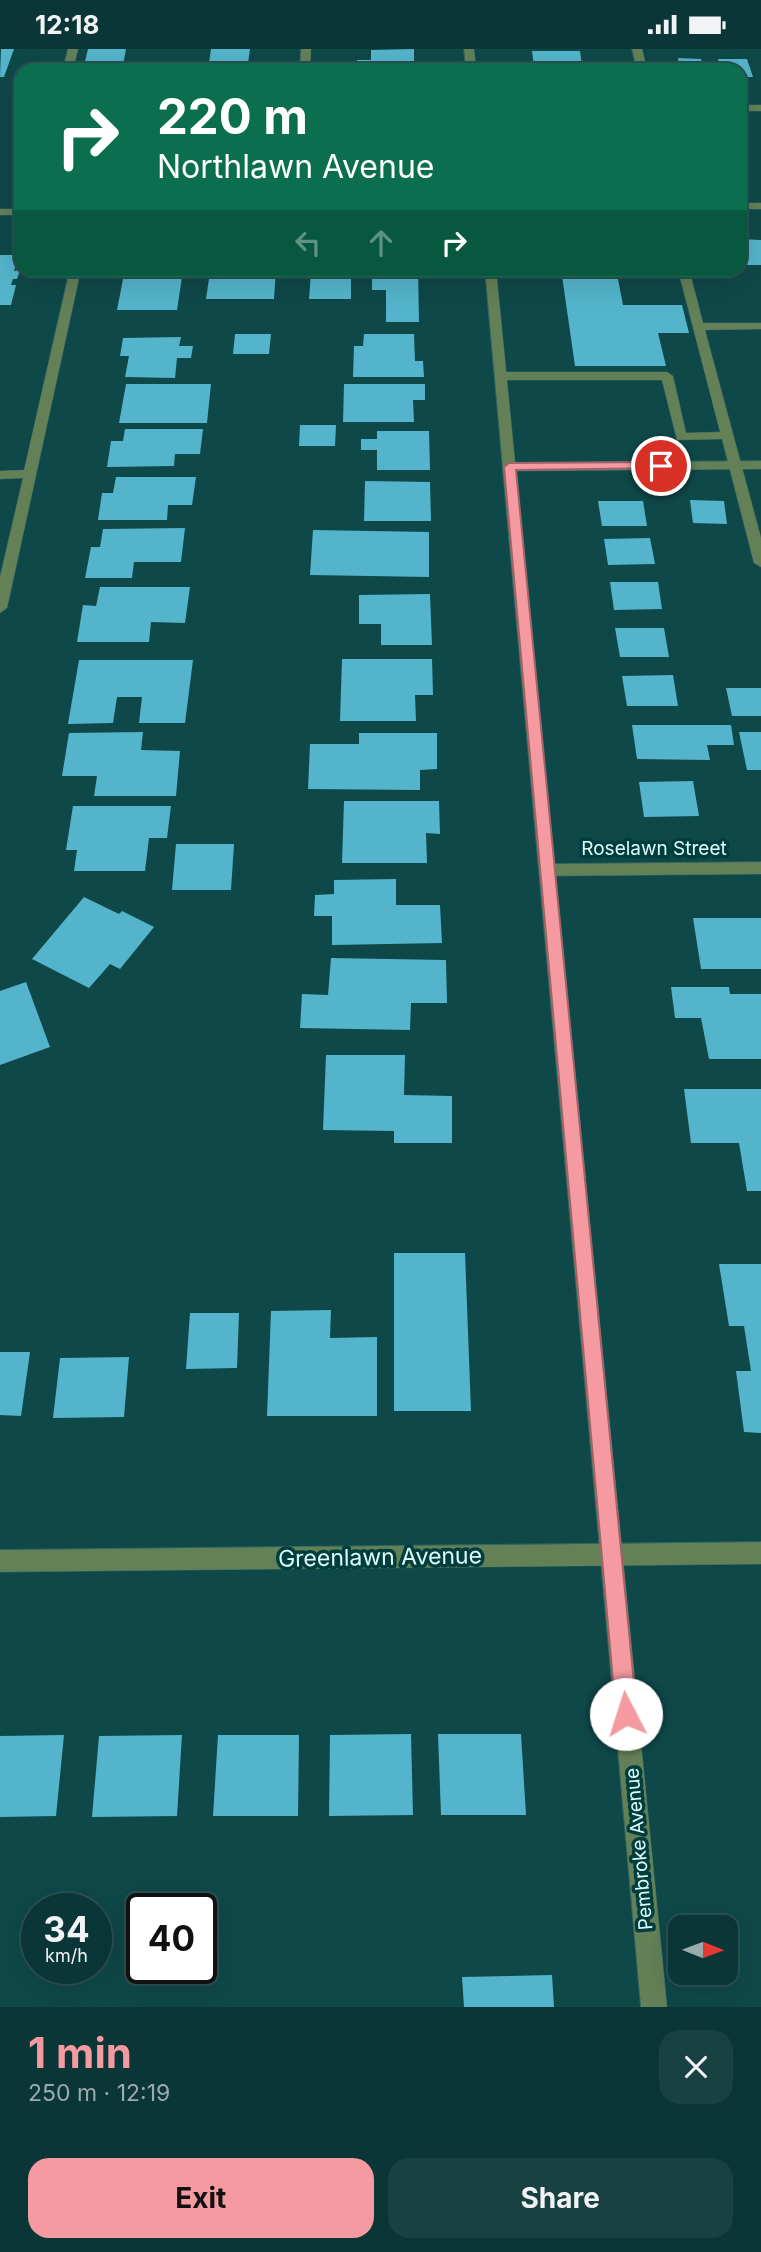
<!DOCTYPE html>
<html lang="en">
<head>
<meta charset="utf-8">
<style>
  :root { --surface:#0b3637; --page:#194142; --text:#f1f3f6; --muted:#9aabad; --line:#2b5052; --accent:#f49aa0 }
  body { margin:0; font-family:Inter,sans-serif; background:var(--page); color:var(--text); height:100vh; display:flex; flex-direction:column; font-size:26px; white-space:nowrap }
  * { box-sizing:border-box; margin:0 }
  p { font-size:23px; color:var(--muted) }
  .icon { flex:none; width:38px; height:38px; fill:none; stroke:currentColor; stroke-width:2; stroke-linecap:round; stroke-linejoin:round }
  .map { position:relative; height:1958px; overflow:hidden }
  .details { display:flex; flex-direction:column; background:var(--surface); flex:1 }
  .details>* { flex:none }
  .hud { position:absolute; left:14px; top:14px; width:733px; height:214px; border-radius:21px; box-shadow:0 7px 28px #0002,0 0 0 2px var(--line); background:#0b6e4f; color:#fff; overflow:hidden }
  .needle { width:46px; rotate:91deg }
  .fabs { position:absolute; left:668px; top:1866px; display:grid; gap:14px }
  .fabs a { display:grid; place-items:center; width:70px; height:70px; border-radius:14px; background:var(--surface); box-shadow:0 7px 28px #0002,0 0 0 2px var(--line); font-size:35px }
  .speed { position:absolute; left:21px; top:1844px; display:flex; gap:14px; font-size:35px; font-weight:700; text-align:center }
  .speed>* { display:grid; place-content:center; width:91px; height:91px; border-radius:50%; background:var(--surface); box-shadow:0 7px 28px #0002,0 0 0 2px var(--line); line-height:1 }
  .speed small { font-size:18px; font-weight:400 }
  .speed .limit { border:4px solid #111; border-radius:10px; background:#fff; color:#111 }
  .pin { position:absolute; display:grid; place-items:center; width:60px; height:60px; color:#fff; margin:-30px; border:4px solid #fff; border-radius:50%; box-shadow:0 2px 7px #0007 }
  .me { position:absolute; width:77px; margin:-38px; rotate:355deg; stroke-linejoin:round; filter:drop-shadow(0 0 5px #0008) }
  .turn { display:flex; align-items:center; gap:24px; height:147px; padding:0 28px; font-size:32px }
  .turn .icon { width:91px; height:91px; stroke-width:2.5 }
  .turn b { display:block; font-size:49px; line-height:60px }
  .lanes { display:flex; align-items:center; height:66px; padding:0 28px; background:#0003; justify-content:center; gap:35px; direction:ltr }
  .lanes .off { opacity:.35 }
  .round { display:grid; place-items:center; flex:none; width:74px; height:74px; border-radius:21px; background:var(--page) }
  .headline { display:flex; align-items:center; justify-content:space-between; height:119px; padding:0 28px }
  h1 { font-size:42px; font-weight:700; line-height:52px; color:var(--accent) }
  .primary-button { display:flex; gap:14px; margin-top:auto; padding:14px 28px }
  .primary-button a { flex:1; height:80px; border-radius:21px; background:var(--accent); color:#111; font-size:28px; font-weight:700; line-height:80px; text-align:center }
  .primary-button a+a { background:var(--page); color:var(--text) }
  .status { display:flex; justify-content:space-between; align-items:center; height:49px; padding:0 35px; background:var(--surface); direction:ltr }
  .status svg { height:19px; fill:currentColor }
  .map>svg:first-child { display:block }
  .building { fill:#54b4cb }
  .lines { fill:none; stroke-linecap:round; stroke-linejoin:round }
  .service-casing { stroke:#306565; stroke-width:1 }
  .minor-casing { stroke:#306565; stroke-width:1 }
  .tertiary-casing { stroke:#306565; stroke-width:1 }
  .service { fill:#648057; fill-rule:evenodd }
  .minor { fill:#648057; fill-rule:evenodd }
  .tertiary { fill:#648057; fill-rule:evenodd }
  .route { fill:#f49aa0; stroke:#9f6468; stroke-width:2 }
  .labels { text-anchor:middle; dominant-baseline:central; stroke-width:7; stroke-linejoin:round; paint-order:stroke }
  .street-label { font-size:19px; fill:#e0fbfb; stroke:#003e3e }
  .near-street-label { font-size:23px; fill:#e0fbfb; stroke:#003e3e }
</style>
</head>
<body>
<div class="status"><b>12:18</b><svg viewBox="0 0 49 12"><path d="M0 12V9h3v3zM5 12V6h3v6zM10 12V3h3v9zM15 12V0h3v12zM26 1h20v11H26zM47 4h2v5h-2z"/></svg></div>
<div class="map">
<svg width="761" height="1958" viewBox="0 0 761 1958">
  <rect width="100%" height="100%" fill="#0f4849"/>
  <g class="building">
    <polygon points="1,0 14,0 4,28 0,28"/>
    <polygon points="88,0 126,0 122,21 83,21"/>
    <polygon points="211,0 250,0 247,21 208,21"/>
    <polygon points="414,0 414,20 356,20 357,11 371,11 371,1"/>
    <polygon points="532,2 580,2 582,17 534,17"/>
    <polygon points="678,9 701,10 704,21 680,21"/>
    <polygon points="718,10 747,10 753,28 740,28 740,21 721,21"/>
    <polygon points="740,190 761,191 761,216 740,216"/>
    <polygon points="0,206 19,206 14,222 20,221 17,230 13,230 11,236 16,236 11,256 0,256"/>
    <polygon points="125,220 173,220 171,228 182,228 177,261 117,261"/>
    <polygon points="243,220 276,220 274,250 206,250 210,223"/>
    <polygon points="289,220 351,220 351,250 309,250 311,223 289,223"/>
    <polygon points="372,220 418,220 419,273 386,273 386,241 372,241"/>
    <polygon points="561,220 616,220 623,256 682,256 689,284 658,284 666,317 575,317"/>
    <polygon points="235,285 271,285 269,305 233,305"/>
    <polygon points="364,285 414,285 415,312 423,312 424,328 353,328 354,297 363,297"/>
    <polygon points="181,288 179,297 193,297 191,309 177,309 175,329 125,328 129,307 120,307 123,289"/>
    <polygon points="126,335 211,335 207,374 119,374"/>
    <polygon points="344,335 425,335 425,351 413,351 414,373 343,373"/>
    <polygon points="300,376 336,376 335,397 299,397"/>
    <polygon points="125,380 203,380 200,405 175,405 174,417 107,418 111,392 123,392"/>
    <polygon points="377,382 429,382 430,421 377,421 377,401 361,401 361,390 377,390"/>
    <polygon points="116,428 196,428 192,456 168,456 167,471 98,471 102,444 113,444"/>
    <polygon points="365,432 430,433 431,472 364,472"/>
    <polygon points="690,451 724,452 727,475 693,474"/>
    <polygon points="598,452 643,452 647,477 602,477"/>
    <polygon points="185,479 181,513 134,513 132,529 85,529 91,498 100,498 103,480"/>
    <polygon points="313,481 429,483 429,528 310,526"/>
    <polygon points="650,489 655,515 608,516 604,490"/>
    <polygon points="610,533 658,533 662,560 614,561"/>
    <polygon points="100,538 190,538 185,574 151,573 149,593 77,593 83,556 96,557"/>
    <polygon points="430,545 432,596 381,596 381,575 359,575 359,546"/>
    <polygon points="615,579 664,579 669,608 620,608"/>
    <polygon points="342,610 432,610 433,646 415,646 416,672 340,672"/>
    <polygon points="79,611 193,611 185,674 139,674 142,648 117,648 113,674 68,675"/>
    <polygon points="673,626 678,657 627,657 622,627"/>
    <polygon points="726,639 761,639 761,667 732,667"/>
    <polygon points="632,676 731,676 734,696 707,696 710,711 637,710"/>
    <polygon points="143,683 141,701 180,702 176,747 94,747 97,727 62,727 69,684"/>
    <polygon points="739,683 761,683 761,721 747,721"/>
    <polygon points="359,684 437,684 437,720 420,721 420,741 308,740 310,695 359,695"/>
    <polygon points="693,732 699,767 644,768 639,733"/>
    <polygon points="344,752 439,752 440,785 426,784 427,814 342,814"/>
    <polygon points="73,757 171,757 167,789 149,789 145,822 74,822 77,801 66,801"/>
    <polygon points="176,795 234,795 231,841 172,841"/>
    <polygon points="396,830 396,856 440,856 442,894 332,896 332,867 314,867 315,846 334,845 334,831"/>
    <polygon points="84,848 119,865 122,862 154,878 120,920 110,915 89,939 32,910"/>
    <polygon points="693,869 761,869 761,920 701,920"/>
    <polygon points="331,909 446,911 447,954 411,954 410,981 300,979 302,945 328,946"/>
    <polygon points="26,933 50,998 0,1016 0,942"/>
    <polygon points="671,938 729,938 730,945 761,945 761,1010 709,1010 701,969 675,969"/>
    <polygon points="326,1006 405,1006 404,1046 452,1047 452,1094 394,1094 394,1082 323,1081"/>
    <polygon points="684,1040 761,1040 761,1142 747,1142 739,1094 691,1094"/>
    <polygon points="394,1204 465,1204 471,1362 394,1362"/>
    <polygon points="719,1215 761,1215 761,1384 744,1383 736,1322 751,1322 744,1277 729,1277"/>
    <polygon points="331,1261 330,1289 377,1288 377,1367 267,1367 271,1262"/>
    <polygon points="190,1264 239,1264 237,1319 186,1320"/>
    <polygon points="0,1303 30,1303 21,1367 0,1366"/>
    <polygon points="129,1308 124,1368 53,1369 60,1309"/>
    <polygon points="411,1685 413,1766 329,1767 330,1686"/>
    <polygon points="438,1685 521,1685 526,1766 441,1766"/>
    <polygon points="64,1686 56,1767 0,1768 0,1687"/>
    <polygon points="182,1686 177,1767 92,1768 99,1687"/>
    <polygon points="218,1686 299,1686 298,1767 213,1767"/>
    <polygon points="552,1926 554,1958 464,1958 462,1928"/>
  </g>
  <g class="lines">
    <defs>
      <g id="service">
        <polygon points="68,0 78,0 73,21 63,21"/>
        <polygon points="301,0 311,0 310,21 300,21"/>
        <polygon points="632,0 642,0 647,21 637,21"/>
        <rect x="740" y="56" width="21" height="6"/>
        <polygon points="678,220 689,220 703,274 761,274 761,280 705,281 761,489 761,518 754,514 722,390 677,391 662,331 501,331 495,327 501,323 667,323 673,327 686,384 720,383"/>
      </g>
      <g id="minor">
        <rect x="740" y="154" width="21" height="6"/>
        <rect x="0" y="160" width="21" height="6"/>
        <polygon points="70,220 81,220 7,559 0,564 0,528 23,429 0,430 0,422 24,421"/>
        <polygon points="761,412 761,420 509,422 503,418 509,414"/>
        <polygon points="761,813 761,825 547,827 539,821 547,815"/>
        <polygon points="761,1493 761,1515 0,1523 0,1501"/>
      </g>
      <g id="tertiary">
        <polygon points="464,0 474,0 476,21 466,21"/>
        <polygon points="485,220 496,220 667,1958 641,1958"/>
      </g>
    </defs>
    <use href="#service" class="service-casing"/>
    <use href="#minor" class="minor-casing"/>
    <use href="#tertiary" class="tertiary-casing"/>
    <use href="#service" class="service"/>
    <use href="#minor" class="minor"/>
    <use href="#tertiary" class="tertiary"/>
  </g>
  <polygon class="route" points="661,413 667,417 665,419 516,421 637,1665 634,1673 626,1676 619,1673 616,1665 504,418 509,414"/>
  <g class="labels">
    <g class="street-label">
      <text x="654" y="799">Roselawn Street</text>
      <text transform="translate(639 1800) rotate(-95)">Pembroke Avenue</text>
    </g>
    <g class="near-street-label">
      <text transform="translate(380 1508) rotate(-1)">Greenlawn Avenue</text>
    </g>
  </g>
</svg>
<div class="fabs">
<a><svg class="needle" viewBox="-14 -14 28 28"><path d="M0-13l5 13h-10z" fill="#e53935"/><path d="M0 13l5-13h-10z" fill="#9aabad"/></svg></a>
</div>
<div class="speed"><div>34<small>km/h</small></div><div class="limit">40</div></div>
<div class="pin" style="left:661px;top:417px;background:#d93025"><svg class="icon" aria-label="arrive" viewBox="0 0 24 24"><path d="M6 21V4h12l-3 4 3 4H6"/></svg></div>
<svg class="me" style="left:626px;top:1665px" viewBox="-20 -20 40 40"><circle r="19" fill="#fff"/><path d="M0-13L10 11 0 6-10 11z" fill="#f49aa0"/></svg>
<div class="hud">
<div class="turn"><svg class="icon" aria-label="right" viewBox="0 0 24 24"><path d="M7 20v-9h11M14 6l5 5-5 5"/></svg><div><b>220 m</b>Northlawn Avenue</div></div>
<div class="lanes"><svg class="icon off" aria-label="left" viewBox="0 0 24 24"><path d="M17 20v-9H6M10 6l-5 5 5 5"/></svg><svg class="icon off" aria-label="ahead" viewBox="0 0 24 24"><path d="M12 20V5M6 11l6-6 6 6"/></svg><svg class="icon" aria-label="right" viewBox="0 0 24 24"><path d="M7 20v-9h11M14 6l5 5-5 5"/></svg></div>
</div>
</div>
<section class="details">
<div class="headline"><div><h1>1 min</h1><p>250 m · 12:19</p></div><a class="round"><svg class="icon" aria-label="close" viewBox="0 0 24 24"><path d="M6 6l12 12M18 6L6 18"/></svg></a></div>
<div class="primary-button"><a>Exit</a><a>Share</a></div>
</section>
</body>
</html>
